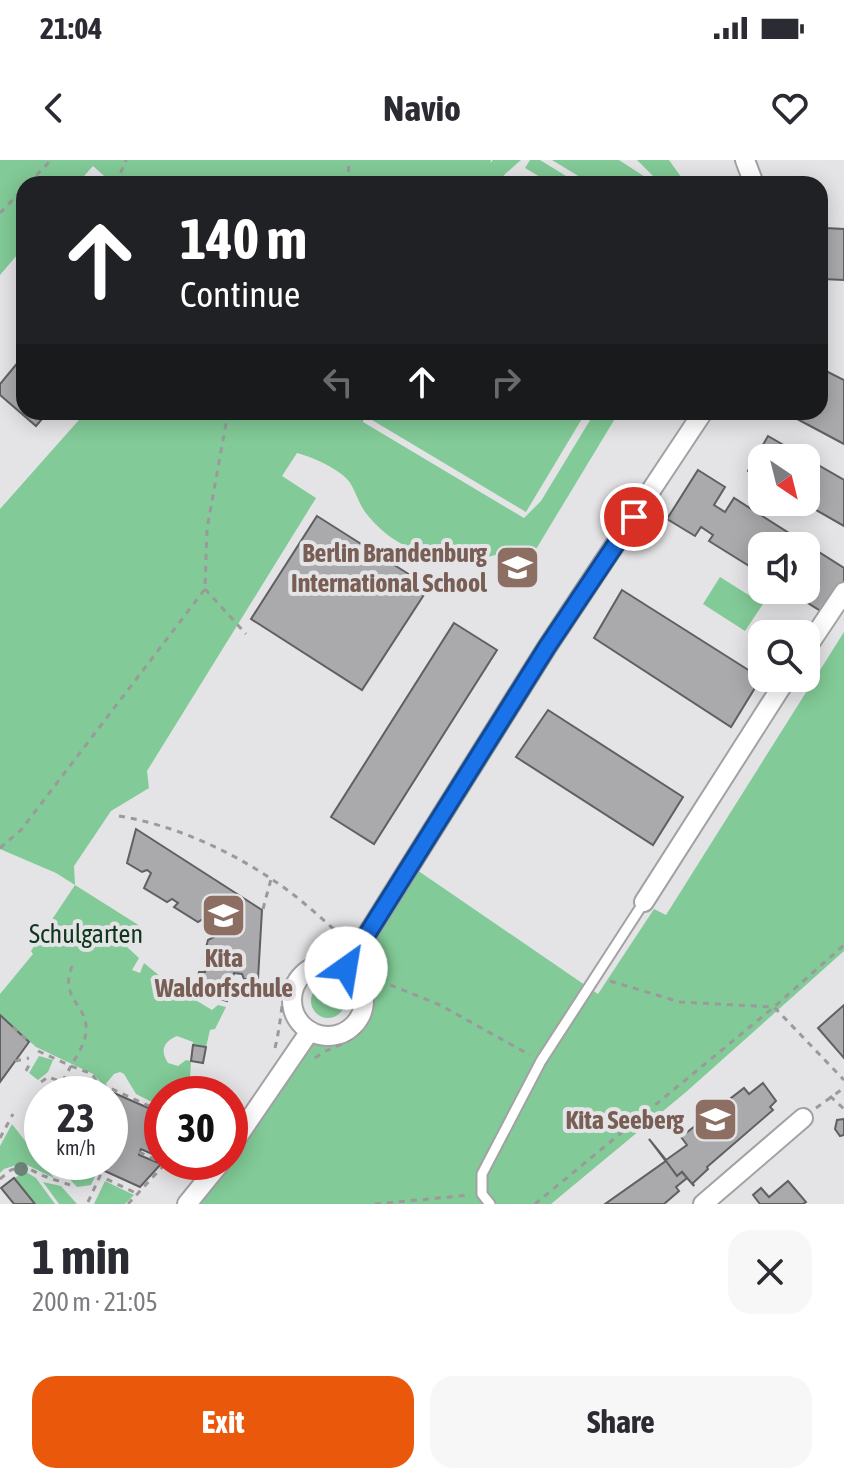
<!DOCTYPE html>
<html lang="en">
<head>
<meta charset="utf-8">
<style>
  :root { --surface:#fff; --page:#f7f7f7; --text:#2b2b33; --muted:#7c7c81; --accent:#ea580c }
  body { margin:0; font-family:"Asap Condensed",sans-serif; background:var(--page); color:var(--text); height:100vh; display:flex; flex-direction:column; font-size:30px; white-space:nowrap }
  * { box-sizing:border-box; margin:0 }
  p { font-size:26px; color:var(--muted) }
  .icon { flex:none; width:44px; height:44px; fill:none; stroke:currentColor; stroke-width:2; stroke-linecap:round; stroke-linejoin:round }
  .map { position:relative; height:1044px; overflow:hidden }
  .details { display:flex; flex-direction:column; background:var(--surface); flex:1 }
  .details>* { flex:none }
  .guide { position:absolute; left:16px; top:16px; width:812px; height:244px; border-radius:24px; box-shadow:0 4px 20px #0003; background:#202124; color:#fff; overflow:hidden }
  .needle { width:52px; rotate:145deg }
  .buttons { position:absolute; left:748px; top:284px; display:grid; gap:16px }
  .buttons a { display:grid; place-items:center; width:72px; height:72px; border-radius:16px; background:var(--surface); box-shadow:0 4px 20px #0003; font-size:40px }
  .speed { position:absolute; left:24px; top:916px; display:flex; gap:16px; font-size:40px; font-weight:700; text-align:center }
  .speed>* { display:grid; place-content:center; width:104px; height:104px; border-radius:50%; background:var(--surface); box-shadow:0 4px 20px #0003; line-height:1 }
  .speed small { font-size:20px; font-weight:400 }
  .speed .limit { border:12px solid #d22; background:#fff; color:#111 }
  .pin { position:absolute; display:grid; place-items:center; width:68px; height:68px; color:#fff; margin:-34px; border:4px solid #fff; border-radius:50%; box-shadow:0 2px 8px #0007 }
  .me { position:absolute; width:88px; margin:-44px; rotate:32deg; stroke-linejoin:round; filter:drop-shadow(0 0 6px #0008) }
  .turn { display:flex; align-items:center; gap:28px; height:168px; padding:0 32px; font-size:36px }
  .turn .icon { width:104px; height:104px; stroke-width:2.5 }
  .turn b { display:block; font-size:56px; line-height:68px }
  .lanes { display:flex; align-items:center; height:76px; padding:0 32px; background:#0003; justify-content:center; gap:40px; direction:ltr }
  .lanes .off { opacity:.35 }
  .round { display:grid; place-items:center; flex:none; width:84px; height:84px; border-radius:24px; background:var(--page) }
  .summary { display:flex; align-items:center; justify-content:space-between; height:136px; padding:0 32px }
  h1 { font-size:48px; font-weight:700; line-height:60px }
  .primary-button { display:flex; gap:16px; margin-top:auto; padding:16px 32px }
  .primary-button a { flex:1; height:92px; border-radius:24px; background:var(--accent); color:#fff; font-size:32px; font-weight:700; line-height:92px; text-align:center }
  .primary-button a+a { background:var(--page); color:var(--text) }
  .status { display:flex; justify-content:space-between; align-items:center; height:56px; padding:0 40px; background:var(--surface); direction:ltr }
  .status svg { height:22px; fill:currentColor }
  header { display:flex; justify-content:space-between; align-items:center; height:104px; padding:0 32px; background:var(--surface); font-size:36px; font-weight:700 }
  .map>svg:first-child { display:block }
  .green { fill:#82ca97 }
  .building { fill:#aaaaac; stroke:#606062; stroke-width:2 }
  .lines { fill:none; stroke-linecap:round; stroke-linejoin:round }
  .service-casing { stroke:#a2a2a4; stroke-width:13 }
  .minor-casing { stroke:#a2a2a4; stroke-width:22 }
  .path { stroke:#9a9a9b; stroke-width:3; stroke-dasharray:6 6; stroke-linecap:butt }
  .service { stroke:#fff; stroke-width:9 }
  .minor { stroke:#fff; stroke-width:18 }
  .tree { fill:#6f8478 }
  .route-casing { stroke:#114b97; stroke-width:20 }
  .route { stroke:#1a73e8; stroke-width:14 }
  .labels { text-anchor:middle; dominant-baseline:central; stroke-width:8; stroke-linejoin:round; paint-order:stroke }
  .education-label { font-size:26px; font-weight:bold; fill:#785e54; stroke:#e4e4e6; text-anchor:end }
  .park-label { font-size:26px; fill:#10361e; stroke:#e4e4e6 }
</style>
</head>
<body>
<div class="status"><b>21:04</b><svg viewBox="0 0 49 12"><path d="M0 12V9h3v3zM5 12V6h3v6zM10 12V3h3v9zM15 12V0h3v12zM26 1h20v11H26zM47 4h2v5h-2z"/></svg></div>
<header><svg class="icon" aria-label="back" viewBox="0 0 24 24"><path d="M15 5l-7 7 7 7"/></svg>Navio<svg class="icon" aria-label="heart" viewBox="0 0 24 24"><path d="M12 20l-8-8c-3-5 5-10 8-4 3-6 11-1 8 4z"/></svg></header>
<div class="map">
<svg width="844" height="1044" viewBox="0 0 844 1044">
  <rect width="100%" height="100%" fill="#e4e4e6"/>
  <g class="green">
    <polygon points="0,0 491,0 490,3 493,0 521,0 505,14 499,24 113,24 93,6 77,24 24,24 24,87 0,115"/>
    <polygon points="530,0 540,0 579,24 552,24 525,8"/>
    <polygon points="552,0 619,0 656,24 582,24 578,21 580,17"/>
    <polygon points="637,0 669,0 686,24 661,24"/>
    <path d="M 86,252 L 366,252 L 363,262 L 524,358 L 541,341 L 595,252 L 619,252 L 524,409 L 500,394 C 449,407 398,395 365,352 C 358,342 354,326 347,319 C 335,307 312,297 297,293 L 282,316 L 316,338 L 147,611 L 149,628 L 111,651 L 74,706 L 75,725 L 140,766 L 127,787 L 139,798 L 132,810 L 140,813 L 144,803 L 167,822 L 173,819 L 192,831 L 192,838 L 212,850 L 218,845 L 226,847 L 215,869 L 210,870 L 206,887 L 193,885 L 193,882 L 177,876 C 163,882 160,891 168,903 L 178,906 L 186,900 L 191,901 L 189,934 L 162,934 L 162,947 L 136,934 L 124,914 L 120,912 L 114,914 L 104,926 L 93,914 L 36,887 L 0,855 L 0,834 L 33,794 L 31,791 L 75,725 L 56,713 L 0,689 L 0,349 Z"/>
    <polygon points="370,252 586,252 526,352 367,257"/>
    <polygon points="720,417 763,444 745,471 703,444"/>
    <path d="M 844,472 L 844,791 L 686,932 L 551,1044 L 187,1044 L 221,1002 L 230,1002 L 230,988 L 310,871 C 355,889 384,838 346,808 L 417,710 L 598,834 L 654,749 L 666,755 Z"/>
    <circle cx="328" cy="841" r="17"/>
    <polygon points="39,896 53,900 48,912 38,920 29,913"/>
    <polygon points="12,964 54,1018 23,1003 4,1009 0,1013 0,986"/>
    <polygon points="66,1002 85,1002 99,1008 91,1025 77,1027 63,1012"/>
    <polygon points="26,1012 36,1018 55,1044 35,1044 14,1018"/>
    <polygon points="105,1021 134,1035 125,1044 94,1044"/>
    <polygon points="43,1022 61,1026 77,1044 59,1044"/>
  </g>
  <g class="building">
    <polygon points="820,65 827,65 826,68 844,69 844,120 823,119 823,123 820,122"/>
    <polygon points="24,195 24,252 48,252 36,266 0,235 0,224"/>
    <polygon points="820,208 844,220 844,284 784,252 820,252"/>
    <polygon points="768,276 806,298 762,298 762,319 748,311"/>
    <polygon points="806,298 844,320 844,366 802,342 806,342"/>
    <polygon points="698,310 725,327 714,345 725,352 734,338 844,408 844,421 824,453 787,430 806,430 806,386 762,386 762,414 709,381 713,375 701,367 695,376 667,359"/>
    <polygon points="317,356 429,427 362,530 251,459"/>
    <polygon points="622,430 761,518 731,567 594,478"/>
    <polygon points="454,463 497,490 374,684 331,657"/>
    <polygon points="548,550 683,637 653,685 516,597"/>
    <polygon points="136,669 262,750 258,819 244,819 242,814 234,813 227,841 216,838 196,825 199,812 205,812 208,801 203,799 208,780 214,777 208,762 203,759 198,762 174,747 178,743 172,739 167,742 144,728 151,713 147,710 142,712 127,703"/>
    <polygon points="844,845 844,898 818,868"/>
    <polygon points="0,855 29,882 0,922"/>
    <polygon points="193,885 206,887 203,903 191,901"/>
    <polygon points="763,923 776,941 770,947 773,950 707,1007 708,1009 693,1023 694,1026 682,1012 677,1016 649,979 666,1000 687,985 681,977 744,928 749,934"/>
    <polygon points="98,926 162,954 162,991 159,997 141,989 139,995 161,1004 140,1027 85,1002 110,1002 110,934 94,934"/>
    <polygon points="844,959 844,975 840,976 835,969 837,960"/>
    <polygon points="666,1001 677,1016 682,1012 687,1018 676,1027 679,1031 664,1044 605,1044"/>
    <polygon points="14,1018 35,1044 14,1044 1,1028"/>
    <polygon points="788,1021 806,1042 803,1044 760,1044 753,1035 761,1028 769,1037"/>
  </g>
  <g class="lines">
    <defs>
      <polyline id="service" points="490,1044 482,1034 482,1014 541,901 644,742"/>
      <g id="minor">
        <polyline points="745,0 754,24"/>
        <polyline points="806,489 844,432"/>
        <polyline points="644,742 787,518"/>
        <circle cx="328" cy="840" r="36"/>
        <polyline points="346,808 547,487 703,252"/>
        <polyline points="230,988 310,871"/>
        <polyline points="187,1044 221,1002"/>
        <polyline points="703,1044 803,958"/>
      </g>
    </defs>
    <use href="#service" class="service-casing"/>
    <use href="#minor" class="minor-casing"/>
    <g class="path">
      <polyline points="28,24 51,0"/>
      <polyline points="116,24 126,0"/>
      <polyline points="348,24 349,0"/>
      <polyline points="0,53 24,28"/>
      <polyline points="205,429 246,474"/>
      <path d="M 119,656 C 173,665 227,689 273,720 C 299,737 322,759 345,779"/>
      <polyline points="0,688 21,670 205,429 207,369 228,252"/>
      <polyline points="263,749 271,719"/>
      <path d="M 72,806 C 60,837 83,842 86,865 C 88,879 78,894 71,906 L 92,914 L 97,922 L 162,952"/>
      <polyline points="368,816 440,845 530,895"/>
      <polyline points="610,821 680,842 774,847 844,920"/>
      <polyline points="13,867 29,882"/>
      <path d="M 275,888 C 289,829 271,819 334,791"/>
      <polyline points="38,891 71,906 62,922 48,917 41,922"/>
      <path d="M 315,898 C 326,889 338,887 349,880 C 380,861 368,833 370,804"/>
      <polyline points="15,901 29,898"/>
      <polyline points="26,911 30,903"/>
      <polyline points="830,936 844,949"/>
      <polyline points="816,948 844,928"/>
      <polyline points="0,978 13,954"/>
      <polyline points="139,992 164,1004"/>
      <polyline points="0,1019 11,1010 24,1006 41,1015 70,1025"/>
      <polyline points="88,1042 100,1016 138,1034"/>
      <polyline points="128,1044 164,1005 164,1002"/>
      <polyline points="375,1044 470,1035"/>
      <polyline points="535,1044 774,847 844,785"/>
    </g>
    <use href="#service" class="service"/>
    <use href="#minor" class="minor"/>
  </g>
  <circle class="tree" cx="21" cy="1009" r="7"/>
  <g class="lines">
    <defs>
      <polyline id="route" points="346,808 547,487 634,357"/>
    </defs>
    <use href="#route" class="route-casing"/>
    <use href="#route" class="route"/>
  </g>
  <defs>
    <symbol id="school-square" viewBox="-11 -11 22 22"><rect x="-9" y="-9" width="18" height="18" rx="4" fill="#8d6e63" stroke="#e4e4e6"/><path d="M0-5L7-2L0 1L-7-2ZM-4 1L0 2.5L4 1V4Q0 6-4 4Z" fill="#fff"/></symbol>
  </defs>
  <g fill-rule="evenodd">
    <use href="#school-square" x="492" y="382" width="51" height="51"/>
    <use href="#school-square" x="198" y="730" width="51" height="51"/>
    <use href="#school-square" x="690" y="934" width="51" height="51"/>
  </g>
  <g class="labels">
    <g class="education-label">
      <text x="487" y="393">Berlin Brandenburg<tspan x="487" dy="30">International School</tspan></text>
      <text x="224" y="798" text-anchor="middle">Kita<tspan x="224" dy="30">Waldorfschule</tspan></text>
      <text x="684" y="960">Kita Seeberg</text>
    </g>
    <g class="park-label">
      <text x="86" y="774">Schulgarten</text>
    </g>
  </g>
</svg>
<div class="buttons">
<a><svg class="needle" viewBox="-14 -14 28 28"><path d="M0-13l5 13h-10z" fill="#e53935"/><path d="M0 13l5-13h-10z" fill="#7c7c81"/></svg></a>
<a><svg class="icon" aria-label="sound" viewBox="0 0 24 24"><path d="M4 9h4l5-4v14l-5-4H4zM17 9q2 3 0 6"/></svg></a>
<a><svg class="icon" aria-label="search" viewBox="0 0 24 24"><circle cx="10" cy="10" r="6"/><path d="M15 15l6 6"/></svg></a>
</div>
<div class="speed"><div>23<small>km/h</small></div><div class="limit">30</div></div>
<div class="pin" style="left:634px;top:357px;background:#d93025"><svg class="icon" aria-label="arrive" viewBox="0 0 24 24"><path d="M6 21V4h12l-3 4 3 4H6"/></svg></div>
<svg class="me" style="left:346px;top:808px" viewBox="-20 -20 40 40"><circle r="19" fill="#fff"/><path d="M0-13L10 11 0 6-10 11z" fill="#1a73e8"/></svg>
<div class="guide">
<div class="turn"><svg class="icon" aria-label="ahead" viewBox="0 0 24 24"><path d="M12 20V5M6 11l6-6 6 6"/></svg><div><b>140 m</b>Continue</div></div>
<div class="lanes"><svg class="icon off" aria-label="left" viewBox="0 0 24 24"><path d="M17 20v-9H6M10 6l-5 5 5 5"/></svg><svg class="icon" aria-label="ahead" viewBox="0 0 24 24"><path d="M12 20V5M6 11l6-6 6 6"/></svg><svg class="icon off" aria-label="right" viewBox="0 0 24 24"><path d="M7 20v-9h11M14 6l5 5-5 5"/></svg></div>
</div>
</div>
<section class="details">
<div class="summary"><div><h1>1 min</h1><p>200 m · 21:05</p></div><a class="round"><svg class="icon" aria-label="close" viewBox="0 0 24 24"><path d="M6 6l12 12M18 6L6 18"/></svg></a></div>
<div class="primary-button"><a>Exit</a><a>Share</a></div>
</section>
</body>
</html>
